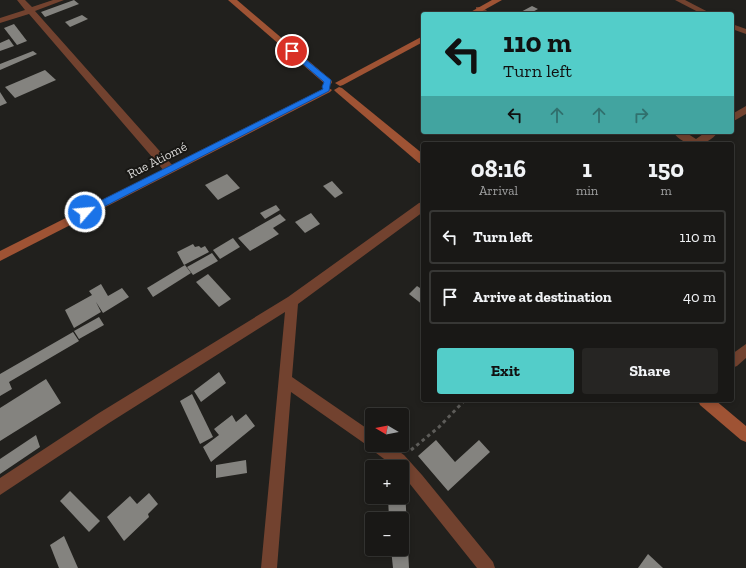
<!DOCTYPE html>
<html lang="en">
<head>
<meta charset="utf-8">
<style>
  :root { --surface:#191816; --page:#262523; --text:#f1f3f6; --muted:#9fa0a1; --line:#373735; --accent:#53cdc9 }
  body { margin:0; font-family:"Zilla Slab",serif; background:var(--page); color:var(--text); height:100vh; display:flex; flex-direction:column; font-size:15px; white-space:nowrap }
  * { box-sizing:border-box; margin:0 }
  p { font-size:13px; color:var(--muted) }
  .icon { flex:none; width:22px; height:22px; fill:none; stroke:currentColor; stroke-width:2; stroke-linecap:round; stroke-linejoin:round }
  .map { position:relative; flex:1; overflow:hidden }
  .sheet { position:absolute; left:421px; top:142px; width:313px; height:260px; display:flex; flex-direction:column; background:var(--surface); border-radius:4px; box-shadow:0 2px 6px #0003,0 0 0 1px var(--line) }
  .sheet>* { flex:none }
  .banner { position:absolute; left:421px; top:12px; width:313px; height:122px; border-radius:4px; box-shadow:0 2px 6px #0003,0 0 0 1px var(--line); background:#53cdc9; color:#111; overflow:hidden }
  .needle { width:26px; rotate:280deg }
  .tools { position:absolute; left:365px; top:408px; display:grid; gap:8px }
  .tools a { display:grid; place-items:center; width:44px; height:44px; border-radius:4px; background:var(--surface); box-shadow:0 2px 6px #0003,0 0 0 1px var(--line); font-size:20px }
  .pin { position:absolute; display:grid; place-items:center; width:34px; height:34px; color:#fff; margin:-17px; border:2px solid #fff; border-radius:50%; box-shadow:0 1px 4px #0007 }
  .me { position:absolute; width:44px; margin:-22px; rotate:63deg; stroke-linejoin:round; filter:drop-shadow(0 0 3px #0008) }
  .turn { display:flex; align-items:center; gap:14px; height:84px; padding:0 16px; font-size:18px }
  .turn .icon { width:52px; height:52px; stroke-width:2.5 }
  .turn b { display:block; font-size:28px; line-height:34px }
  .lanes { display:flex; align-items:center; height:38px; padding:0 16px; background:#0003; justify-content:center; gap:20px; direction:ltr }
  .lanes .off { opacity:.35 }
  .eta { display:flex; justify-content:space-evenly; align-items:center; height:68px; text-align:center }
  .eta b { font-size:24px; font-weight:800; line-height:28px }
  .primary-button { display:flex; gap:8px; margin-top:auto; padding:8px 16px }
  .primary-button a { flex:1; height:46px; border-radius:4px; background:var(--accent); color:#111; font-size:16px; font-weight:800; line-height:46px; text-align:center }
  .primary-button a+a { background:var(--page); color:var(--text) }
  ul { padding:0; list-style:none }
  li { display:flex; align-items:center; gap:12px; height:54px; margin:0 8px 6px; padding:0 8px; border:2px solid var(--line); border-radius:4px }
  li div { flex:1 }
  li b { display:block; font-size:15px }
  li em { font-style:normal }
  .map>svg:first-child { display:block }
  .building { fill:#84837f }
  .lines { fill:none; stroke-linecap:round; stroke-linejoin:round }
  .path { stroke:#5d5c59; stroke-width:3; stroke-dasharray:3.5 3.5; stroke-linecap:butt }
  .street { fill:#72422f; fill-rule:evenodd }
  .secondary { fill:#9f5334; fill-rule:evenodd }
  .route { fill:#1a73e8; stroke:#114b97 }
  .labels { text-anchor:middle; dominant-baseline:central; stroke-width:4; stroke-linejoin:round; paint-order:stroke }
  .street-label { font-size:13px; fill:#dbdad8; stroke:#181714 }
</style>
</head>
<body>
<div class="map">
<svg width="746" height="568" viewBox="0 0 746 568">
  <rect width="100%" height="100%" fill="#21201d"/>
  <g class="building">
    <polygon points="74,0 79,4 45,17 41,12"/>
    <polygon points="532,6 538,9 529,14 517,14"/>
    <polygon points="82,15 88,19 70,27 65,22"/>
    <polygon points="14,24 27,41 17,45 4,28"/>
    <polygon points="9,39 14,46 0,51 0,43"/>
    <polygon points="33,51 37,54 0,70 0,64"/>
    <polygon points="45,70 56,80 15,98 5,87"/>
    <polygon points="0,92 7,103 0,106"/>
    <polygon points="227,174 240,188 218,200 205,185"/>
    <polygon points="332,181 343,193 335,198 323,186"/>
    <polygon points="276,205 280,210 265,219 260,213"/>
    <polygon points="311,213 320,224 305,233 295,222"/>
    <polygon points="280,214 286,220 273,228 279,234 250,251 238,238"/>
    <polygon points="233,238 240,247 220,259 213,250"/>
    <polygon points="193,244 195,247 199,246 201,248 205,246 209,252 184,265 177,252"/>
    <polygon points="212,253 218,261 193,275 187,267"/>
    <polygon points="185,265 191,273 153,297 147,288"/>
    <polygon points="208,274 231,299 219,307 196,282"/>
    <polygon points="101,284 108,296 122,288 129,297 103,313 96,302 101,312 74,328 65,310 92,295 89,291"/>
    <polygon points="417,286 423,290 423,305 409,294"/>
    <polygon points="99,317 104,325 79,339 74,331"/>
    <polygon points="73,332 79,341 9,382 12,389 0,396 0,374"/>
    <polygon points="219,372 226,383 201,402 194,391"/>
    <polygon points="46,379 61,403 0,441 0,408"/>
    <polygon points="192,394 213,437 200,444 180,401"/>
    <polygon points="246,414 255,426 211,462 203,447 219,435 214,429 232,415 236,422"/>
    <polygon points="36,435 40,447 0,474 0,459"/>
    <polygon points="436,440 455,462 479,440 490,452 448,491 418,456"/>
    <polygon points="246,460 247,473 216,478 216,465"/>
    <polygon points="402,489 405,489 409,568 393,568 391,549 402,549 402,519 389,519 388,497 402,497"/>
    <polygon points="70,491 100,521 89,532 60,501"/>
    <polygon points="149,493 158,504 148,514 149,517 124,541 107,517 130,496 137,504"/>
    <polygon points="64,536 78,568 59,568 50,545"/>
    <polygon points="648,554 663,568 638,568"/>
  </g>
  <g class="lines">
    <polyline class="path" points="411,450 439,427 465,400"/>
    <g class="street">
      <polygon points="17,0 25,0 32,7 53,0 64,0 35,11 173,166 174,169 173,172 165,172 29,14 0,23 0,18 25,10"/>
      <polygon points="675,0 685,0 712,14 702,14"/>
      <polygon points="476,7 482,7 491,14 481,14 476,11"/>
      <polygon points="732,24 746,29 746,34 732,29"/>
      <polygon points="746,106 746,114 732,122 732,114"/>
      <path d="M 673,132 L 685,132 L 696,139 L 706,132 L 718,132 C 707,148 684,148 673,132 Z"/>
      <polygon points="423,202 423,212 298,304 292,377 372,432 372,445 390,445 404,455 422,475 493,562 495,568 477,568 402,474 402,467 395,467 372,450 371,448 291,392 277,568 261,568 285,312 109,423 0,495 0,478 99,413 288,297 419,203"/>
      <polygon points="746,344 746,358 737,366 732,368 732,354"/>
    </g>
    <g class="secondary">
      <polygon points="228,0 237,0 331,80 332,82 331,84 325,84"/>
      <polygon points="492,0 502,0 477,14 467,14"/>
      <polygon points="423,36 423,42 343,85 340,86 335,83"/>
      <polygon points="327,87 332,90 330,92 0,261 0,251"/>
      <polygon points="339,87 342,88 423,154 423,164 419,163 336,92 334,90"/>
      <polygon points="698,400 715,400 746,426 746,442 741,440 700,405"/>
    </g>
  </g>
  <polygon class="route" points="290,50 294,50 331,80 329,91 88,215 82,215 81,212 82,210 323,89 322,87 324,82 290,53"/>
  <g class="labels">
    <g class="street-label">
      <text transform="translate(157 160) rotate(-27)">Rue Atiomé</text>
    </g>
  </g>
</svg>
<div class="tools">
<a><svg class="needle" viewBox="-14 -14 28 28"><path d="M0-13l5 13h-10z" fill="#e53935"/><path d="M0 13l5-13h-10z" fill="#9fa0a1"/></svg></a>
<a>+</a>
<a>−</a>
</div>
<div class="pin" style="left:292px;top:51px;background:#d93025"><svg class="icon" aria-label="arrive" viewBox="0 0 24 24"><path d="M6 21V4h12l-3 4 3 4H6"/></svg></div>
<svg class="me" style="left:85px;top:212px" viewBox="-20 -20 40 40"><circle r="17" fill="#1a73e8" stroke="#fff" stroke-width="3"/><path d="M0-11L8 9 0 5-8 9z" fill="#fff"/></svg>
<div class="banner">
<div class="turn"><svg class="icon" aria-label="left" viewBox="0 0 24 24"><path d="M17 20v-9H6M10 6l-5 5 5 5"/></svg><div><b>110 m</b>Turn left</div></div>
<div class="lanes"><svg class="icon" aria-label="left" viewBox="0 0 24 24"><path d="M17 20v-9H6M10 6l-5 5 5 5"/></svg><svg class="icon off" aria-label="ahead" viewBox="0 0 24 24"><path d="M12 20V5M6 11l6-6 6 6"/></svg><svg class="icon off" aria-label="ahead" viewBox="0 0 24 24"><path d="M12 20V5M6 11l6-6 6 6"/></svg><svg class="icon off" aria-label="right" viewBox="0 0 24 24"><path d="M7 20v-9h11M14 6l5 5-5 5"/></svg></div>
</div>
<section class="sheet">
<div class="eta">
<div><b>08:16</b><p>Arrival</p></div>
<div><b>1</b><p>min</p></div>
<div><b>150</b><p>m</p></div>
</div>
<ul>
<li><svg class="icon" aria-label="left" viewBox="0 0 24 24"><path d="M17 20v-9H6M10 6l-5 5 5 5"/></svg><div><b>Turn left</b></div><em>110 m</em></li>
<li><svg class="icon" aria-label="arrive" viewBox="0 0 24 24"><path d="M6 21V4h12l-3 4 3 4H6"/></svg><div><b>Arrive at destination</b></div><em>40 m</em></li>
</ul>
<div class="primary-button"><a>Exit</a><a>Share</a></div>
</section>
</div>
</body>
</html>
